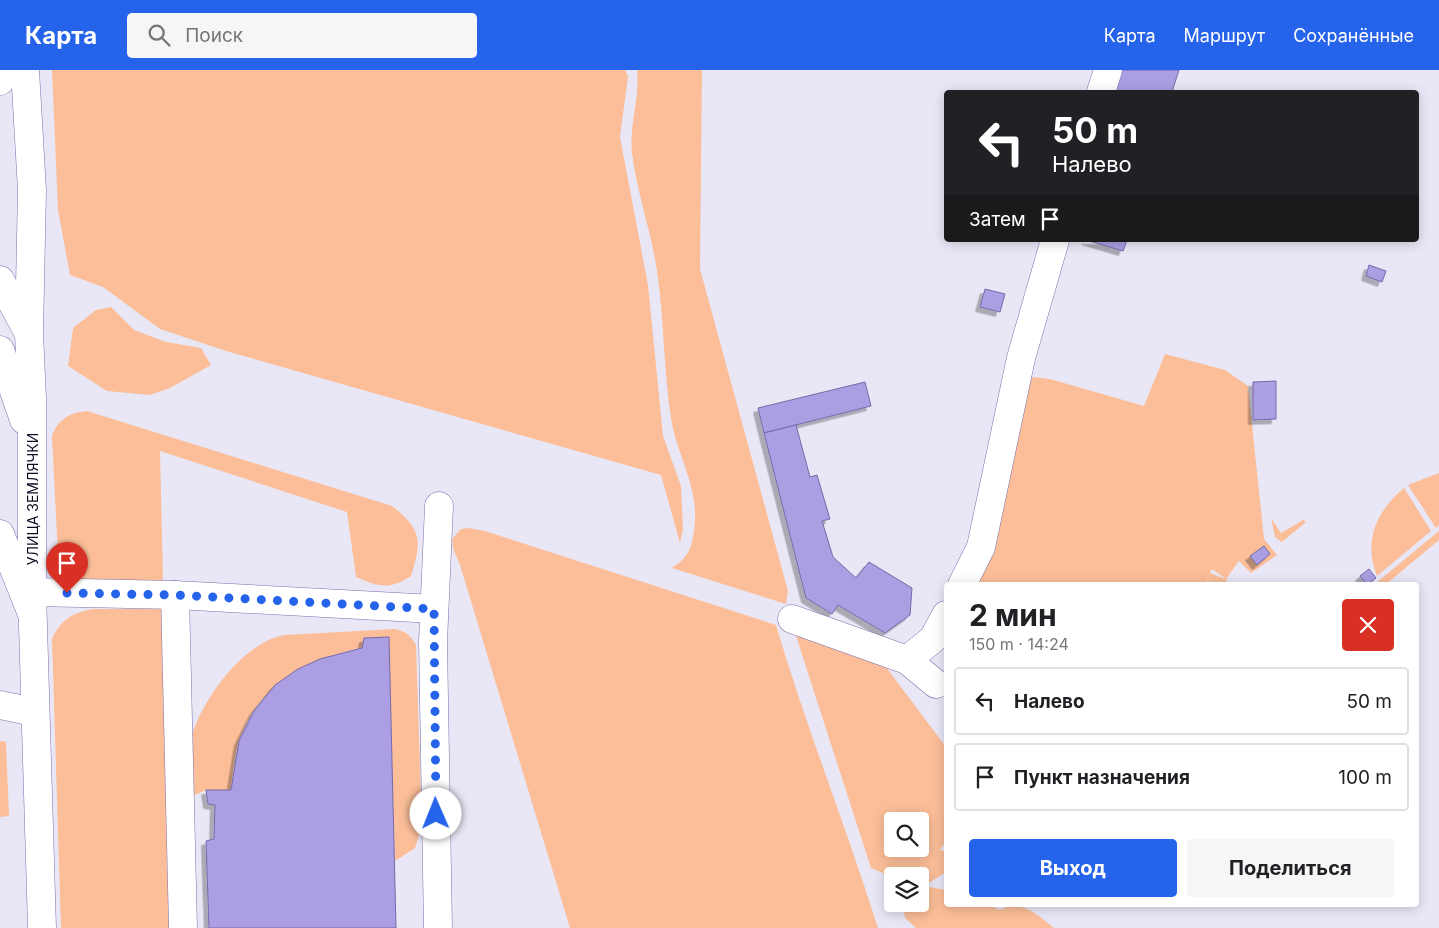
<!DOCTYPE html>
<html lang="ru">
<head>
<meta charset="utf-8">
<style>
  :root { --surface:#fff; --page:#f6f6f6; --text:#202124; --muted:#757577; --line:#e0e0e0; --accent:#2563eb }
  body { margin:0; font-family:Inter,sans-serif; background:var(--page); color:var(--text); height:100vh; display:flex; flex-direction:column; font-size:19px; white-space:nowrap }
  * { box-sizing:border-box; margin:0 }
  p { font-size:16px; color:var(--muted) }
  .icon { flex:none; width:28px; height:28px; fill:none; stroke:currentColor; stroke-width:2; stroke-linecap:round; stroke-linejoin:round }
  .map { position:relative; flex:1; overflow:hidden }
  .sheet { position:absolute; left:944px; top:512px; width:475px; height:325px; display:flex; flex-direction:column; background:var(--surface); border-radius:5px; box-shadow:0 2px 12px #0003 }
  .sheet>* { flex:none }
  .guide { position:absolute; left:944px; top:20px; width:475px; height:152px; border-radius:5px; box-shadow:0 2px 12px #0003; background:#202124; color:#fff; overflow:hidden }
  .buttons { position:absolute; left:884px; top:742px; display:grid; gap:10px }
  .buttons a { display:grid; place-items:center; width:45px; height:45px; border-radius:5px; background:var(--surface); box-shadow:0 2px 12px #0003; font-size:25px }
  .pin { position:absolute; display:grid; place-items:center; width:42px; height:42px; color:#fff; margin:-51px -21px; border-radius:50% 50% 50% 0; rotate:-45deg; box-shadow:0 0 5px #0007 }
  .pin .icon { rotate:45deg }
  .me { position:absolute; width:55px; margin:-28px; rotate:359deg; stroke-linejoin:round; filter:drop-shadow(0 0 4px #0008) }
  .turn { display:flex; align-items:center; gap:18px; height:105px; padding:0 25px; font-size:22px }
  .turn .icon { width:65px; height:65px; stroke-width:2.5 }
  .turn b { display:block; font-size:35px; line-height:42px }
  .then { display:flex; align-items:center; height:48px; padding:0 25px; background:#0003; gap:10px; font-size:19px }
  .round { display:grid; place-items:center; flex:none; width:52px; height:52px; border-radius:5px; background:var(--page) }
  .headline { display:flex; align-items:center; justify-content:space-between; height:85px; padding:0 25px }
  h1 { font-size:30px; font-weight:700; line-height:38px }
  .primary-button { display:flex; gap:10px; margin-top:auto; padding:10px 25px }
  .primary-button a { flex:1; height:58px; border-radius:5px; background:var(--accent); color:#fff; font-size:20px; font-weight:700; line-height:58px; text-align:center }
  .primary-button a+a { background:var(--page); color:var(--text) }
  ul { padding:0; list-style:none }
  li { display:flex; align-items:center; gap:15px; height:68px; margin:0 10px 8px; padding:0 15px; border:2px solid var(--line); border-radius:5px }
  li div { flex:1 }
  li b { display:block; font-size:19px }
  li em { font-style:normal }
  header { display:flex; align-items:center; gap:30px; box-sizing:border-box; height:70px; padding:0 25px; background:var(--accent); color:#fff }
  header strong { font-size:24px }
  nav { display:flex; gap:28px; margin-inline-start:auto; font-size:18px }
  .search { width:350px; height:45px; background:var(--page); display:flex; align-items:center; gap:12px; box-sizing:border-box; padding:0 18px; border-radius:5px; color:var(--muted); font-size:19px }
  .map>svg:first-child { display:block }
  .green { fill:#fbbe98; fill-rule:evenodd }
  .building { fill:#ab9ee2; stroke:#7669a8; filter:url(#shadow) }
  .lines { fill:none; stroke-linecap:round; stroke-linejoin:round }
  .minor-casing { stroke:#7c6eaf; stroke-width:29 }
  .major-casing { stroke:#7c6eaf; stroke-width:29 }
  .highway-casing { stroke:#7c6eaf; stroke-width:29 }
  .minor { stroke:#fff; stroke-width:28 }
  .major { stroke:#fff; stroke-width:28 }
  .highway { stroke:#fff; stroke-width:28 }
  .route { stroke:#2563eb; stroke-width:9; stroke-dasharray:0 16.2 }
  .labels { text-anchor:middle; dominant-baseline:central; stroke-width:5; stroke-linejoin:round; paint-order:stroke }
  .street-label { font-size:14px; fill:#0e081f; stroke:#fff }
</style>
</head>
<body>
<header>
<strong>Карта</strong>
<div class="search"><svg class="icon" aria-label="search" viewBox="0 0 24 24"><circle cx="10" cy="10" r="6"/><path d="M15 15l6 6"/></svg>Поиск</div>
<nav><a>Карта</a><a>Маршрут</a><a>Сохранённые</a></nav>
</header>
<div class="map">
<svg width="1439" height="858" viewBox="0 0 1439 858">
  <defs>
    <filter id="shadow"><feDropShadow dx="-4.5" dy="4.5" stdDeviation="0" flood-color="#0004"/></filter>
  </defs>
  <rect width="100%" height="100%" fill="#e9e7f6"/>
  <g class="green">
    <polygon points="52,0 625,0 628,6 620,67 648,215 663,366 681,416 683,459 680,473 661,405 226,281 160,259 103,217 70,205 58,140"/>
    <path d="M 637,0 L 702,0 L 700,199 L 788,521 L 786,534 L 672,498 C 692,485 693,473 695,450 C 697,414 676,382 671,348 C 664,302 664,254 658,208 C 653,166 637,125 632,83 C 629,55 640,28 637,0 Z"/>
    <polygon points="111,237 134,260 166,272 201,278 211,295 170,318 150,325 107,321 68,296 73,258 96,240"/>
    <path d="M 1165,284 L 1225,300 L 1248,316 L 1264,469 L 1277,485 L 1251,503 L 1239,491 L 1226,509 L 1212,499 L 1210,503 L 1228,510 C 1219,516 1216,516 1207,510 L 1208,515 L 968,515 L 1023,315 L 1033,307 L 1050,309 L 1144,336 Z"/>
    <path d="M 87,341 L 392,436 C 422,459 422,471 411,506 C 390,520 379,517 356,507 L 347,442 L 160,381 L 163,510 C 144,510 89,514 73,507 C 65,503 61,494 58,486 L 52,366 C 58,349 69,343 87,341 Z"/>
    <polygon points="1439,403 1439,455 1436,458 1408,415"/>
    <path d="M 1404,418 L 1431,461 L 1377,506 C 1363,472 1376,441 1404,418 Z"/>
    <polygon points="1271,448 1281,463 1303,450 1306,452 1282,472 1275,467"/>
    <path d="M 468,458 L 485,461 L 776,555 C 806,657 846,756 878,858 L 570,858 L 460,495 L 453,478 L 452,469 L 461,459 Z"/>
    <polygon points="1439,461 1439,470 1385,515 1377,515 1376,513"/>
    <path d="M 94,539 L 162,539 L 171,858 L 61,858 L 52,569 C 60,550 73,542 94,539 Z"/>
    <path d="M 394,559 C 405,561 410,564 416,575 L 422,756 L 415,778 L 395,791 L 388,567 L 364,568 L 362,578 C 309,588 257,615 239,671 C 234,686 233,704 231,720 L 206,720 L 185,729 C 186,713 186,695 188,679 C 196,637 241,572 285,565 Z"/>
    <path d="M 798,560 L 874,587 L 886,597 L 946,677 L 946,771 L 940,780 L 946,782 L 946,802 L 924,816 L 946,820 L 946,835 L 988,835 L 1000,840 C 1022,829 1037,845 1054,858 L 916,858 L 905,848 L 903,834 L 920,834 L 920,806 L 892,806 L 892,822 L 883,803 L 871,798 L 796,566 ZM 892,751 L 920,751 L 920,779 L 892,779 Z"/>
    <polygon points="0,671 6,672 9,746 0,747"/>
  </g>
  <g class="building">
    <polygon points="1117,0 1179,0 1172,22 1110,22"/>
    <polygon points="1086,170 1127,170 1123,181"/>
    <polygon points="1369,195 1386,201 1382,212 1366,206"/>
    <polygon points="985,219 1005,224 1000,242 980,237"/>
    <polygon points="1276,311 1276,349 1253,350 1253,312"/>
    <polygon points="865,312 871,336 764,363 758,338"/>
    <polygon points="796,355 810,407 817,405 830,449 822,451 833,487 856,508 869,492 912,518 910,545 885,563 838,535 832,544 806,528 764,363"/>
    <polygon points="1264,476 1270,484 1257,495 1250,486"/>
    <polygon points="1369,499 1376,508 1367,515 1360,506"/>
    <polygon points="389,567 396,858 209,858 206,771 214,769 215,735 208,734 206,720 231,720 239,671 254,641 275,615 298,599 320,589 362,578 364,568"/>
  </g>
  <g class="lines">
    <defs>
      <g id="minor">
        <polyline points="1101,22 1108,0"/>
        <polyline points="0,464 32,544"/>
        <polyline points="962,515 981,477 1021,288 1055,170"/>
        <polyline points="32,522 175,525 183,858"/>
        <polyline points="175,525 434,539"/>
        <polyline points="792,549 907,590 933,569 946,545"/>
        <polyline points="907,590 936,614"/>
        <polyline points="0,635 34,642"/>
        <polyline points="438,858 433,572 439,436"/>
      </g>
      <g id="major">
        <polyline points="25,0 32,120 29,263 32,328 32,522 42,858"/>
        <polyline points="0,210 28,262"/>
        <polyline points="0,280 24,350"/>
      </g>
      <polyline id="highway" points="0,11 3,0"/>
    </defs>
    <use href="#minor" class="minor-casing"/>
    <use href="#major" class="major-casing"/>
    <use href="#highway" class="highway-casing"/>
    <use href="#minor" class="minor"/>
    <use href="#major" class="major"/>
    <use href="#highway" class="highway"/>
  </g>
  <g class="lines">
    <polyline class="route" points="67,523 175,525 434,539 436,744"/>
  </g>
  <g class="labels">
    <g class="street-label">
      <text transform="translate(32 429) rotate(-90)">УЛИЦА ЗЕМЛЯЧКИ</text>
    </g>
  </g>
</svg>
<div class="buttons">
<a><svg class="icon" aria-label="search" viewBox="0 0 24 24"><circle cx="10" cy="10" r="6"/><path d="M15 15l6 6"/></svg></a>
<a><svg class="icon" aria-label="layers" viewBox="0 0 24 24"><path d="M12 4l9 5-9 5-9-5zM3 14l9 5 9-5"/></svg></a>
</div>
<div class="pin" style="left:67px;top:523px;background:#d93025"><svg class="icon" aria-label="arrive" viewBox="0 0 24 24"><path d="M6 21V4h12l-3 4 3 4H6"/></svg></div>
<svg class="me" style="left:436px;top:744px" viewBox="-20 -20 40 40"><circle r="19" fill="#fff"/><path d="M0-13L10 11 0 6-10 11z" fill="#2563eb"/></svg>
<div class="guide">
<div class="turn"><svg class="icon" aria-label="left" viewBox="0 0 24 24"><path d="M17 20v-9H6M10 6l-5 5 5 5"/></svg><div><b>50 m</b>Налево</div></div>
<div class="then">Затем<svg class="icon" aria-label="arrive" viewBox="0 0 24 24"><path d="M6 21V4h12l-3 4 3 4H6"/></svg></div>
</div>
<section class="sheet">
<div class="headline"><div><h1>2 мин</h1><p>150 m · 14:24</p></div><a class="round" style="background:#d93025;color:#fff"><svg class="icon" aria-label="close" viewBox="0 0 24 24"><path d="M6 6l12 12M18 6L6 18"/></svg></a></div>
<ul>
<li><svg class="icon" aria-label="left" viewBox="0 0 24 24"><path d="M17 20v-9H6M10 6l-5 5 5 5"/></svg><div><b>Налево</b></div><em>50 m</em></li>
<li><svg class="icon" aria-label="arrive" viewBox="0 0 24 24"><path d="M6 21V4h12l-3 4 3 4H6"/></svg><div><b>Пункт назначения</b></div><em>100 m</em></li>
</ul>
<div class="primary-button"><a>Выход</a><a>Поделиться</a></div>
</section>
</div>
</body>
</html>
